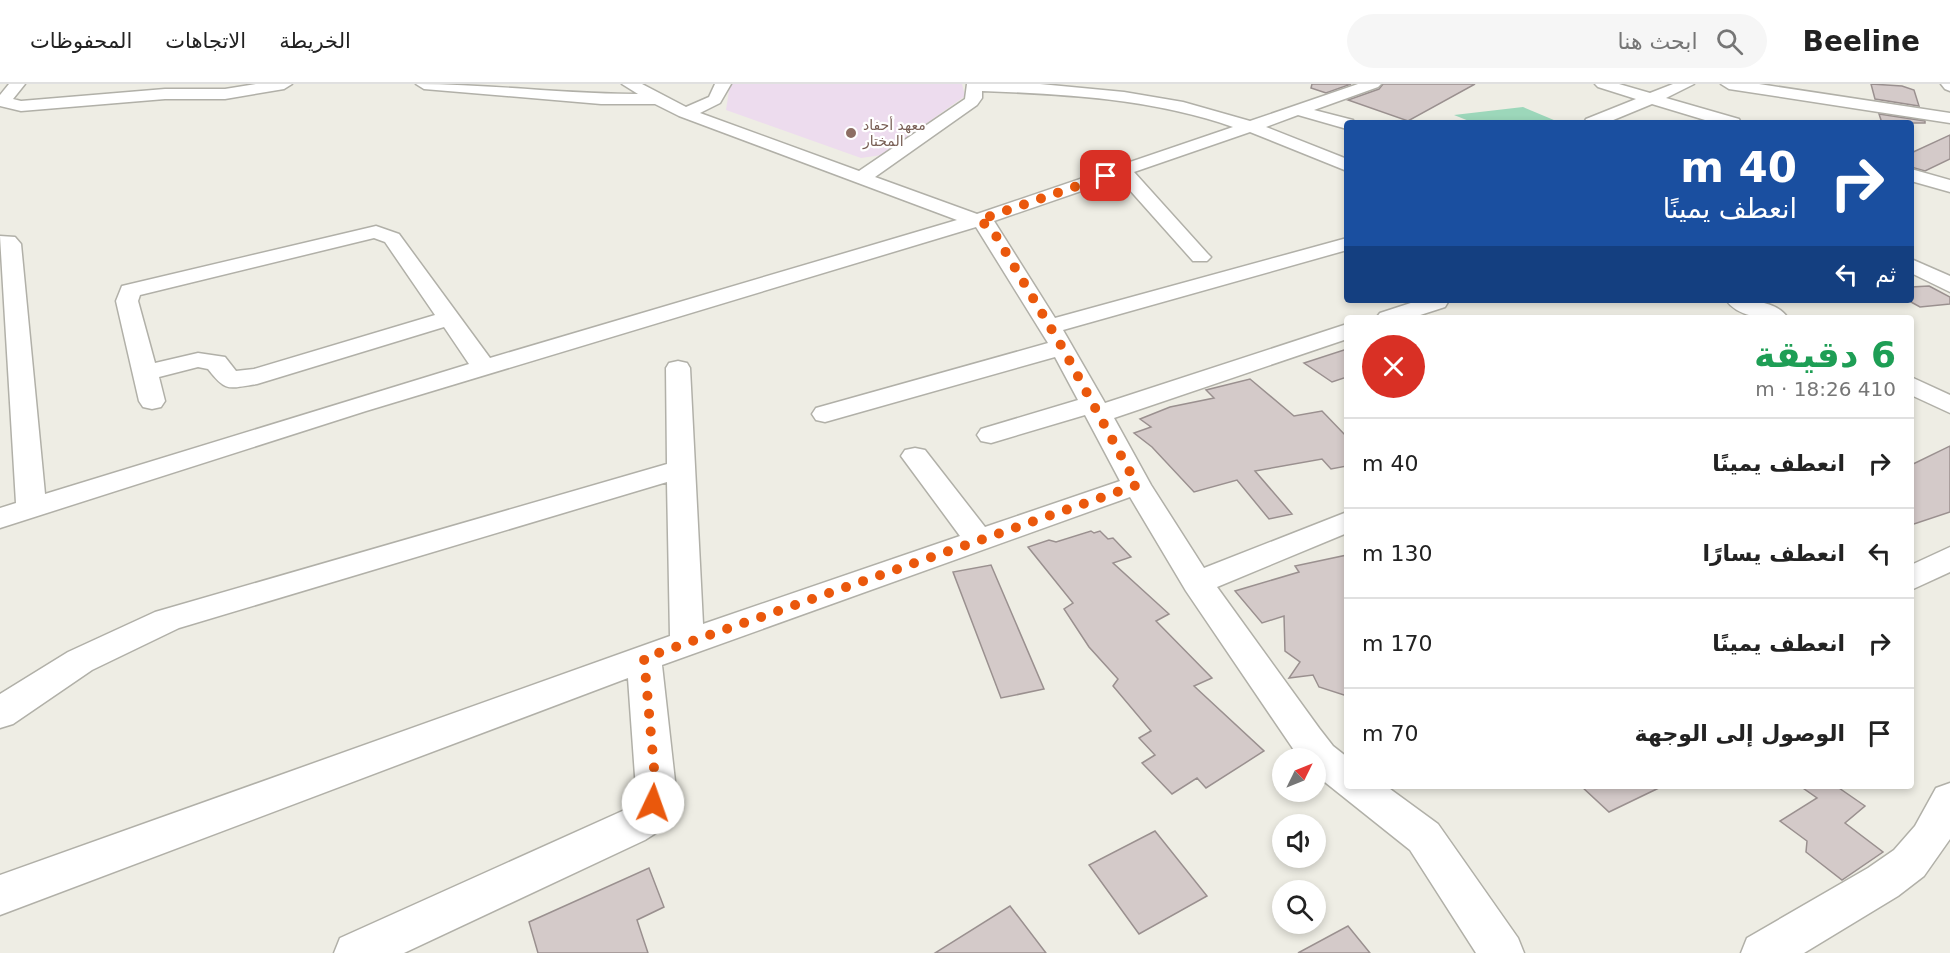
<!DOCTYPE html>
<html lang="ar">
<head>
<meta charset="utf-8">
<style>
  :root { --surface:#fff; --page:#f6f6f6; --text:#222; --muted:#767676; --line:#e0e0e0 }
  body { margin:0; font-family:"DejaVu Sans","Noto Sans Arabic",sans-serif; background:var(--page); color:var(--text); direction:rtl; height:100vh; display:flex; flex-direction:column; font-size:22px; white-space:nowrap }
  * { box-sizing:border-box; margin:0 }
  p { font-size:20px; color:var(--muted) }
  .icon { flex:none; width:33px; height:33px; fill:none; stroke:currentColor; stroke-width:2; stroke-linecap:round; stroke-linejoin:round }
  .map { position:relative; flex:1; overflow:hidden; direction:ltr }
  .panel { position:absolute; left:1344px; top:231px; width:570px; height:474px; display:flex; flex-direction:column; background:var(--surface); border-radius:6px; box-shadow:0 3px 9px #0003; direction:rtl }
  .panel>* { flex:none }
  .top-card { position:absolute; left:1344px; top:36px; width:570px; height:183px; border-radius:6px; box-shadow:0 3px 9px #0003; direction:rtl; background:#1a4fa0; color:#fff; overflow:hidden }
  .needle { width:39px; rotate:47deg }
  .controls { position:absolute; left:1272px; top:664px; display:grid; gap:12px }
  .controls a { display:grid; place-items:center; width:54px; height:54px; border-radius:50%; background:var(--surface); box-shadow:0 3px 9px #0003; font-size:30px }
  .pin { position:absolute; display:grid; place-items:center; width:51px; height:51px; color:#fff; margin:-26px; border-radius:12px; box-shadow:0 3px 9px #0006 }
  .me { position:absolute; width:66px; margin:-33px; rotate:3deg; stroke-linejoin:round; filter:drop-shadow(0 0 4px #0008) }
  .turn { display:flex; align-items:center; gap:21px; height:126px; padding:0 18px; font-size:27px }
  .turn .icon { width:78px; height:78px; stroke-width:2.5 }
  .turn b { display:block; font-size:42px; line-height:51px }
  .then { display:flex; align-items:center; height:57px; padding:0 18px; background:#0003; gap:12px; font-size:22px }
  .round { display:grid; place-items:center; flex:none; width:63px; height:63px; border-radius:32px; background:var(--page) }
  .head { display:flex; align-items:center; justify-content:space-between; height:102px; padding:0 18px }
  h1 { font-size:36px; font-weight:800; line-height:45px; color:#1e9e55 }
  ul { padding:0; list-style:none }
  li { display:flex; align-items:center; gap:18px; height:90px; padding:0 18px; border-top:2px solid var(--line) }
  li div { flex:1 }
  li b { display:block; font-size:22px }
  li em { font-style:normal }
  header { display:flex; align-items:center; gap:36px; box-sizing:border-box; height:84px; padding:0 30px; background:var(--surface); border-bottom:2px solid var(--line) }
  header strong { font-size:28px }
  nav { display:flex; gap:33px; margin-inline-start:auto; font-size:21px }
  .search { width:420px; height:54px; background:var(--page); display:flex; align-items:center; gap:15px; box-sizing:border-box; padding:0 21px; border-radius:33px; color:var(--muted); font-size:22px }
  .map>svg:first-child { display:block }
  .education { fill:#eddcee }
  .green { fill:#9cd7ba }
  .building { fill:#d4cac9; stroke:#9a908f; stroke-width:1.5 }
  .lines { fill:none; stroke-linecap:round; stroke-linejoin:round }
  .street-casing { stroke:#b1b0a8; stroke-width:3 }
  .street { fill:#fff; fill-rule:evenodd }
  .route { stroke:#ea580c; stroke-width:10; stroke-dasharray:0 18 }
  .education-dot { fill:#8d6e63; stroke:#fff; stroke-width:2 }
  .labels { text-anchor:middle; dominant-baseline:central; stroke-width:4.5; stroke-linejoin:round; paint-order:stroke }
  .far-education-label { font-size:14px; fill:#785e54; stroke:#fff; text-anchor:start }
</style>
</head>
<body>
<header>
<strong>Beeline</strong>
<div class="search"><svg class="icon" aria-label="search" viewBox="0 0 24 24"><circle cx="10" cy="10" r="6"/><path d="M15 15l6 6"/></svg>ابحث هنا</div>
<nav><a>الخريطة</a><a>الاتجاهات</a><a>المحفوظات</a></nav>
</header>
<div class="map">
<svg width="1950" height="869" viewBox="0 0 1950 869">
  <rect width="100%" height="100%" fill="#eeede4"/>
  <polygon class="education" points="730,0 962,0 965,12 882,71 861,74 726,26"/>
  <polygon class="green" points="1523,23 1561,39 1474,39 1454,31"/>
  <g class="building">
    <polygon points="1312,0 1351,0 1326,9 1311,4"/>
    <polygon points="1383,0 1475,0 1408,37 1348,16 1379,5"/>
    <polygon points="1871,0 1902,2 1914,6 1919,22 1875,15"/>
    <polygon points="1879,30 1925,37 1925,39 1882,39"/>
    <polygon points="1950,51 1950,75 1925,87 1911,83 1911,69"/>
    <polygon points="1929,202 1950,213 1950,220 1920,223 1911,218 1911,203"/>
    <polygon points="1347,265 1347,293 1332,298 1304,279"/>
    <polygon points="1250,295 1294,332 1322,327 1347,353 1347,382 1331,385 1322,375 1255,387 1292,430 1269,435 1237,396 1194,408 1152,363 1134,349 1151,343 1140,335 1170,323 1214,314 1206,306"/>
    <polygon points="1950,362 1950,428 1911,441 1911,381"/>
    <polygon points="1091,447 1094,449 1100,447 1108,455 1113,454 1131,473 1113,479 1169,530 1156,537 1212,594 1194,602 1264,667 1206,704 1197,694 1172,710 1142,679 1155,671 1139,654 1151,647 1113,602 1118,595 1089,563 1064,525 1073,519 1028,463 1049,456 1056,458"/>
    <polygon points="1347,471 1347,612 1319,603 1313,591 1289,594 1300,578 1285,567 1284,532 1262,539 1235,507 1299,488 1295,482"/>
    <polygon points="991,481 1044,605 1001,614 953,488"/>
    <polygon points="1581,702 1663,702 1609,728"/>
    <polygon points="1800,702 1836,702 1865,722 1845,739 1883,768 1842,796 1806,768 1807,757 1780,737 1817,714"/>
    <polygon points="1155,747 1207,812 1139,850 1089,781"/>
    <polygon points="649,784 664,823 637,836 648,869 538,869 529,838"/>
    <polygon points="1010,822 1046,869 935,869"/>
    <polygon points="1348,842 1370,869 1298,869"/>
  </g>
  <g class="lines">
    <defs>
      <g id="street">
        <polygon points="9,0 25,0 13,15 21,17 165,5 225,5 256,0 292,0 284,5 225,15 165,15 21,27 0,22 0,11"/>
        <path d="M 416,0 C 490,0 564,10 638,10 L 622,0 L 642,0 L 686,23 L 709,13 L 715,0 L 731,0 L 720,19 L 700,29 L 859,87 L 965,15 L 967,0 L 1040,0 L 1124,8 L 1183,18 L 1250,37 L 1358,0 L 1381,0 L 1378,3 L 1314,26 L 1353,36 L 1355,39 L 1347,39 L 1347,45 L 1298,31 L 1266,43 L 1347,75 L 1347,87 L 1250,48 L 1134,88 L 1207,169 L 1211,173 L 1207,177 L 1193,177 L 1119,94 L 994,137 L 1055,234 L 1347,154 L 1347,166 L 1063,246 L 1105,319 L 1347,240 L 1347,255 L 1114,334 L 1151,401 L 1204,484 L 1347,428 L 1347,449 L 1217,503 L 1319,644 L 1333,662 L 1347,673 L 1347,702 L 1386,702 L 1438,740 L 1518,854 L 1524,869 L 1476,869 L 1410,766 L 1316,691 L 1316,675 L 1300,675 L 1186,507 L 1130,413 L 662,581 L 676,706 L 659,747 L 645,756 L 404,869 L 334,869 L 340,854 L 629,724 L 636,706 L 628,594 L 0,831 L 0,791 L 670,552 L 667,398 L 179,544 L 92,586 L 13,640 L 0,644 L 0,610 L 68,568 L 155,528 L 667,380 L 666,284 L 669,279 L 678,277 L 687,279 L 690,284 L 703,540 L 960,452 L 901,372 L 905,366 L 915,364 L 925,366 L 985,443 L 1120,397 L 1085,331 L 991,359 L 981,357 L 977,351 L 981,345 L 1078,316 L 1055,273 L 825,338 L 816,336 L 812,330 L 816,324 L 1048,259 L 976,143 L 366,327 L 0,444 L 0,424 L 16,419 L 0,152 L 15,153 L 21,160 L 45,410 L 469,280 L 444,243 L 257,300 C 228,304 227,309 208,285 L 198,283 L 159,293 L 165,317 L 161,323 L 152,325 L 143,323 L 139,317 L 116,217 L 122,202 L 376,142 L 399,150 L 490,274 L 957,136 L 679,32 L 655,20 L 601,20 L 424,5 ZM 982,7 C 1067,10 1152,15 1233,43 L 977,130 L 875,93 L 977,21 L 982,14 ZM 374,154 L 385,158 L 435,231 L 254,285 L 236,287 L 225,273 L 198,269 L 155,279 L 138,217 L 140,211 Z"/>
        <polygon points="1595,0 1619,0 1650,9 1673,0 1694,0 1666,14 1739,35 1741,39 1715,39 1652,20 1606,39 1584,39 1586,35 1636,15 1598,3"/>
        <polygon points="1721,0 1759,0 1950,29 1950,39 1729,5"/>
        <polygon points="1941,0 1950,0 1950,7 1945,5"/>
        <polygon points="1911,85 1950,96 1950,108 1911,97"/>
        <polygon points="1911,175 1950,192 1950,208 1911,189"/>
        <polygon points="1420,216 1448,218 1445,223 1411,234 1376,234 1380,229"/>
        <path d="M 1726,216 C 1746,216 1775,215 1788,234 C 1767,234 1739,235 1726,216 Z"/>
        <polygon points="1911,293 1950,311 1950,329 1911,311"/>
        <polygon points="1950,463 1950,488 1911,506 1911,481"/>
        <polygon points="1950,699 1950,755 1924,792 1898,812 1804,869 1741,869 1747,854 1868,784 1894,766 1915,742 1936,704"/>
      </g>
    </defs>
    <use href="#street" class="street-casing"/>
    <use href="#street" class="street"/>
  </g>
  <g class="lines">
    <polyline class="route" points="653,719 656,706 644,574 1137,401 1062,263 992,145 979,136 1106,92"/>
  </g>
  <circle class="education-dot" cx="851" cy="49" r="6"/>
  <g class="labels">
    <g class="far-education-label">
      <text x="863" y="41">معهد أحفاد<tspan x="863" dy="16">المختار</tspan></text>
    </g>
  </g>
</svg>
<div class="controls">
<a><svg class="needle" viewBox="-14 -14 28 28"><path d="M0-13l5 13h-10z" fill="#e53935"/><path d="M0 13l5-13h-10z" fill="#767676"/></svg></a>
<a><svg class="icon" aria-label="sound" viewBox="0 0 24 24"><path d="M4 9h4l5-4v14l-5-4H4zM17 9q2 3 0 6"/></svg></a>
<a><svg class="icon" aria-label="search" viewBox="0 0 24 24"><circle cx="10" cy="10" r="6"/><path d="M15 15l6 6"/></svg></a>
</div>
<div class="pin" style="left:1106px;top:92px;background:#d93025"><svg class="icon" aria-label="arrive" viewBox="0 0 24 24"><path d="M6 21V4h12l-3 4 3 4H6"/></svg></div>
<svg class="me" style="left:653px;top:719px" viewBox="-20 -20 40 40"><circle r="19" fill="#fff"/><path d="M0-13L10 11 0 6-10 11z" fill="#ea580c"/></svg>
<div class="top-card">
<div class="turn"><svg class="icon" aria-label="right" viewBox="0 0 24 24"><path d="M7 20v-9h11M14 6l5 5-5 5"/></svg><div><b>40 m</b>انعطف يمينًا</div></div>
<div class="then">ثم<svg class="icon" aria-label="left" viewBox="0 0 24 24"><path d="M17 20v-9H6M10 6l-5 5 5 5"/></svg></div>
</div>
<section class="panel">
<div class="head"><div><h1>6 دقيقة</h1><p>410 m · 18:26</p></div><a class="round" style="background:#d93025;color:#fff"><svg class="icon" aria-label="close" viewBox="0 0 24 24"><path d="M6 6l12 12M18 6L6 18"/></svg></a></div>
<ul>
<li><svg class="icon" aria-label="right" viewBox="0 0 24 24"><path d="M7 20v-9h11M14 6l5 5-5 5"/></svg><div><b>انعطف يمينًا</b></div><em>40 m</em></li>
<li><svg class="icon" aria-label="left" viewBox="0 0 24 24"><path d="M17 20v-9H6M10 6l-5 5 5 5"/></svg><div><b>انعطف يسارًا</b></div><em>130 m</em></li>
<li><svg class="icon" aria-label="right" viewBox="0 0 24 24"><path d="M7 20v-9h11M14 6l5 5-5 5"/></svg><div><b>انعطف يمينًا</b></div><em>170 m</em></li>
<li><svg class="icon" aria-label="arrive" viewBox="0 0 24 24"><path d="M6 21V4h12l-3 4 3 4H6"/></svg><div><b>الوصول إلى الوجهة</b></div><em>70 m</em></li>
</ul>
</section>
</div>
</body>
</html>
